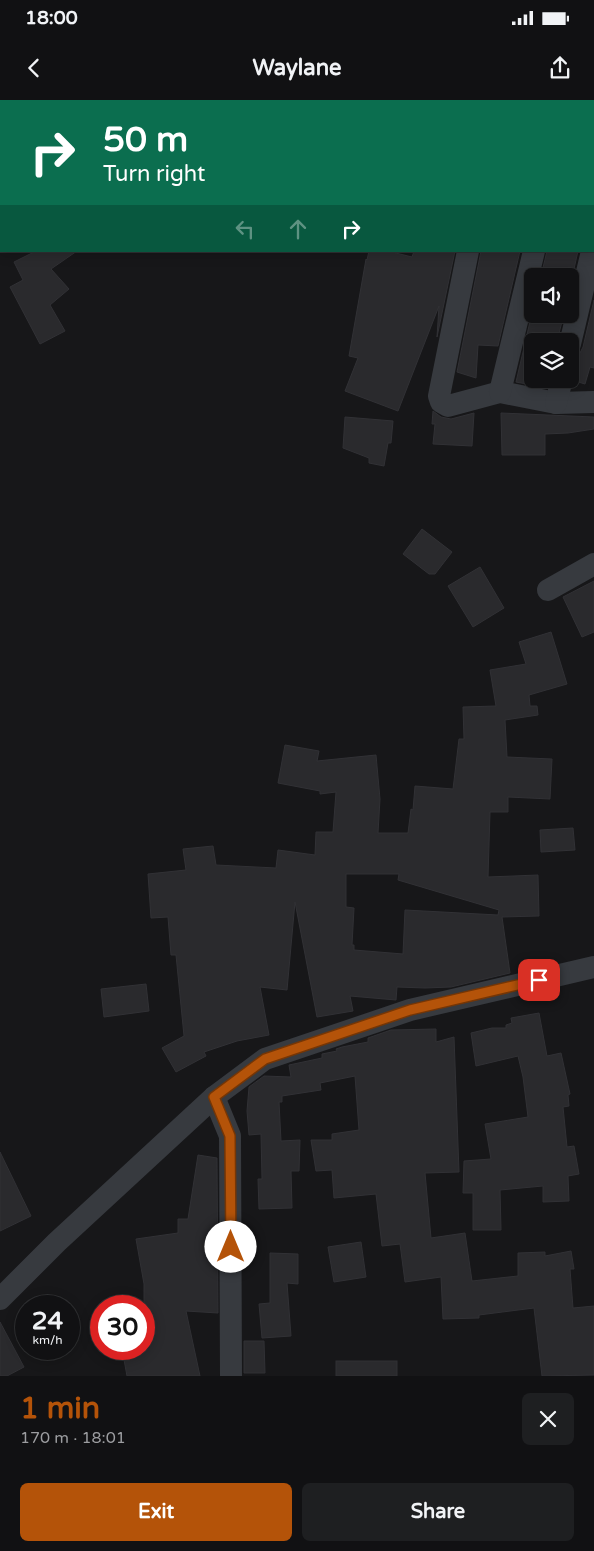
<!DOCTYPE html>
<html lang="en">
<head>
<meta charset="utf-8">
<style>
  :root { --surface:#111113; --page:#1e1f21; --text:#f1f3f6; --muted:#9c9da0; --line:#303133; --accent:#b45309 }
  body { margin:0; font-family:"Varela Round",sans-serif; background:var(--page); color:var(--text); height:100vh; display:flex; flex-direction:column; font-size:19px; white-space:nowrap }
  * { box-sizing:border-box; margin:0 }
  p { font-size:16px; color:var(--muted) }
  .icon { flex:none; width:28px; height:28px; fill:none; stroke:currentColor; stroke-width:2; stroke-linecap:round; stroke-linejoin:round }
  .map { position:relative; height:1276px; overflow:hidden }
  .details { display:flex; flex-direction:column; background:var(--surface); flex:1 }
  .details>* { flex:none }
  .hud { position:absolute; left:0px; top:0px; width:595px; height:152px; box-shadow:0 2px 12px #0003,0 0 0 1px var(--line); background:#0b6e4f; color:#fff; overflow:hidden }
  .tools { position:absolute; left:524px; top:168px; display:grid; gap:10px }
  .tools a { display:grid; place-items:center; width:55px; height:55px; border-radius:8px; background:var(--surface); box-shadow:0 2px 12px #0003,0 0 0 1px var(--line); font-size:25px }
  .speed { position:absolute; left:15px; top:1195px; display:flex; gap:10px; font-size:25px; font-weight:700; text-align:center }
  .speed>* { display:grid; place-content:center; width:65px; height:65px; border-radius:50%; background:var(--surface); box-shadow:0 2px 12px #0003,0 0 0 1px var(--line); line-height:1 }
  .speed small { font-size:12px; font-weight:400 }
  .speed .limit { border:8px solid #d22; background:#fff; color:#111 }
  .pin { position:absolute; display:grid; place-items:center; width:42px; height:42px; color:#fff; margin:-21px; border-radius:10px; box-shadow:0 2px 8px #0006 }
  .me { position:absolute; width:55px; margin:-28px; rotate:0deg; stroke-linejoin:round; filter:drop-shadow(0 0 4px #0008) }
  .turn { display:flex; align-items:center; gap:18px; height:105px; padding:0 20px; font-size:22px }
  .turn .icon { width:65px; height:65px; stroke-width:2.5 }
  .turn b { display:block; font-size:35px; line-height:42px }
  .lanes { display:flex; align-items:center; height:48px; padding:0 20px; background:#0003; justify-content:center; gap:25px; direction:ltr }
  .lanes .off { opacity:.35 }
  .round { display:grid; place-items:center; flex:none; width:52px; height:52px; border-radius:8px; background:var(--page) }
  .head { display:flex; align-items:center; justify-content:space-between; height:85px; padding:0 20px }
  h1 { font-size:30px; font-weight:800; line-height:38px; color:var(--accent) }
  .cta { display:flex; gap:10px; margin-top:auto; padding:10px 20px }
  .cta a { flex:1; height:58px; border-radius:8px; background:var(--accent); color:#fff; font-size:20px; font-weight:800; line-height:58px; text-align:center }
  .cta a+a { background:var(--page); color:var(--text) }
  .status { display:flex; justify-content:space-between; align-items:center; height:35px; padding:0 25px; background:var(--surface); direction:ltr }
  .status svg { height:14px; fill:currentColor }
  header { display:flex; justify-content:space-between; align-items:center; height:65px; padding:0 20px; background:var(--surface); font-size:22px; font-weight:800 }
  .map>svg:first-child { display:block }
  .building { fill:#2a2a2d; stroke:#313135; fill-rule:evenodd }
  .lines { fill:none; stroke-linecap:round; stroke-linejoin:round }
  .street { stroke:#373a3f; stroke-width:22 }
  .route-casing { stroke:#753606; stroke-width:12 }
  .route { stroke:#b45309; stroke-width:9 }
</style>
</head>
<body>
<div class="status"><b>18:00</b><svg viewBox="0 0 49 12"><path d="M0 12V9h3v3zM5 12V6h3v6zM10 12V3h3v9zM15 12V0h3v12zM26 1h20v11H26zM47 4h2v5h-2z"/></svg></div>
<header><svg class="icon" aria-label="back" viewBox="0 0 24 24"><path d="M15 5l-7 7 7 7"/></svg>Waylane<svg class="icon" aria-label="share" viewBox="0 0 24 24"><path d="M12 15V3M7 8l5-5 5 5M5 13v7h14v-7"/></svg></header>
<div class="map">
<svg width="594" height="1276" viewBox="0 0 594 1276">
  <rect width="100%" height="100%" fill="#171719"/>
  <g class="building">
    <polygon points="36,151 77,151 51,169 69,189 50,205 65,231 40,244 10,187 23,180 14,162"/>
    <polygon points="369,151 388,151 412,157 414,151 455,151 437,237 439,206 398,311 345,291 358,258 349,256 366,159 367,160"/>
    <polygon points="481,151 520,151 498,246 478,245 476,278 457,272"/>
    <polygon points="547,151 578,151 570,187 570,176 541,176"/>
    <polygon points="594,200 594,268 590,267 585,284 575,281 574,275 571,269 575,256 580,253 583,247"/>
    <polygon points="532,213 564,214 557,241 532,241 532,285 516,282"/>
    <polygon points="433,311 441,317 451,319 474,313 472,346 433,344 435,324 432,324"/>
    <polygon points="501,313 594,317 594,329 568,333 545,334 545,355 502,355"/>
    <polygon points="345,317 393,321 391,343 388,343 384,366 369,363 369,358 343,348"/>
    <polygon points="422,429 452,452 435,474 429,474 403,454"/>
    <polygon points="480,467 504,508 473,527 448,486"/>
    <polygon points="594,481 594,532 582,537 563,497"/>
    <path d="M 551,532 L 567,584 L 529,595 L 530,606 L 537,606 L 538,615 L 505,620 L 507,657 L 552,659 L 550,699 L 508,697 L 508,712 L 490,712 L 488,777 L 538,775 L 539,816 L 502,817 L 510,873 L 451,887 L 425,888 L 397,887 L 396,900 L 350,896 L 353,911 L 317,917 L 295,802 L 287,890 L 260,887 L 269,935 L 237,941 L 204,952 L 206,956 L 176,972 L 162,948 L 184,936 L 176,855 L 171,855 L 168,817 L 151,818 L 148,774 L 186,770 L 183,749 L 213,746 L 216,765 L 276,768 L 278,750 L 315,755 L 316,732 L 333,732 L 336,692 L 320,694 L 320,691 L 278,683 L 285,645 L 319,651 L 317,661 L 376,655 L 380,699 L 378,733 L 408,733 L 411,709 L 413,710 L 415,686 L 453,689 L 459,639 L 464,639 L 463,607 L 496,606 L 490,570 L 526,564 L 519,542 ZM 346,774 L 399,774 L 398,780 L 499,810 L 498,815 L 405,810 L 403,854 L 354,850 L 354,845 L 352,845 L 354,808 L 346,807 Z"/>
    <polygon points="573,728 575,750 541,752 540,730"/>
    <polygon points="146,884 149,911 104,917 101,889"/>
    <polygon points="539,913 547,956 561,953 570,994 568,995 569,1006 563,1007 567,1047 574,1046 579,1074 568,1076 569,1101 543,1102 543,1086 500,1090 501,1130 473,1130 473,1093 463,1093 464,1061 491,1059 485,1024 528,1017 523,977 518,956 476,966 471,933 492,928 506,928 506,925 512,923 511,918"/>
    <polygon points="436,929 436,942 454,937 459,1072 425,1073 431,1138 465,1133 472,1181 518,1176 518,1153 545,1152 545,1156 571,1151 574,1169 570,1169 573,1208 594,1206 594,1275 542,1276 534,1208 479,1215 479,1218 443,1219 441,1177 405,1182 400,1144 382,1146 376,1094 334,1098 332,1070 316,1071 311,1040 332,1040 332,1034 359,1030 355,976 320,983 321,990 282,996 282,1002 279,1002 281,1041 300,1040 299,1071 291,1071 292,1108 259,1109 258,1079 262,1079 261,1034 249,1035 247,1011 249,987 264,976 291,977 289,965 322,958 322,954 337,951 336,949 342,947 368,942 368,938 391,930"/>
    <polygon points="0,1052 31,1116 0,1131"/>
    <polygon points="198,1055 217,1058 218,1213 186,1211 200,1276 127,1276 122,1249 144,1249 144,1184 136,1139 178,1133 178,1119 188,1119"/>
    <polygon points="361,1142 366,1177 334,1182 328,1147"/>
    <polygon points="270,1153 298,1154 298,1184 287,1183 291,1236 262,1238 259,1204 270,1203"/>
    <polygon points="0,1222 24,1267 7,1276 0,1276"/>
    <polygon points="244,1241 264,1241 265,1273 244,1273"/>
    <rect x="336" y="1261" width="61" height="15"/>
  </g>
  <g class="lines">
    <g class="street">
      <polyline points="112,0 112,1"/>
      <polyline points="0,104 1,103"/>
      <polyline points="468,151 439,296 441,302 448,306 500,292 556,303 594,302"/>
      <polyline points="570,244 592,151"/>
      <polyline points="500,292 534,151"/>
      <polyline points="556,303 562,279"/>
      <polyline points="548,490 594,464"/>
      <polyline points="214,997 230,1036 231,1276"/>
      <polyline points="0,1199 57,1142 214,997 265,959 410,910 594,867"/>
    </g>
  </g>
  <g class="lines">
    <defs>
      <polyline id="route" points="231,1147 230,1036 214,997 265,959 410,910 539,880"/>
    </defs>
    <use href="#route" class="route-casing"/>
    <use href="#route" class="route"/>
  </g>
</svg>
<div class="tools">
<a><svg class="icon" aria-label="sound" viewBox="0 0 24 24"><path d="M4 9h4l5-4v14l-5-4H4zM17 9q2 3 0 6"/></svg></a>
<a><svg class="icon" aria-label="layers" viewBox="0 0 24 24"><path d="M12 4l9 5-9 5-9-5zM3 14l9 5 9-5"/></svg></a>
</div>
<div class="speed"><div>24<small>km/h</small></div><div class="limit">30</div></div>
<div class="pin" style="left:539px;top:880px;background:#d93025"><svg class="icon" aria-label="arrive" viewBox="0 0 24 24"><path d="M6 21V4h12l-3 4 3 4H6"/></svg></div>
<svg class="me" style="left:231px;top:1147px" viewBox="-20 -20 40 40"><circle r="19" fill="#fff"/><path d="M0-13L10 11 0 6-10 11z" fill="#b45309"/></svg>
<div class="hud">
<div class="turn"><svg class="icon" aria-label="right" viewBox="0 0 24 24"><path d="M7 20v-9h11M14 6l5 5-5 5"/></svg><div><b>50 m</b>Turn right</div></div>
<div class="lanes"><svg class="icon off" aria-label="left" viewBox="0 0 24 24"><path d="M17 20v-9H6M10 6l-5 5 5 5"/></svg><svg class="icon off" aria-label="ahead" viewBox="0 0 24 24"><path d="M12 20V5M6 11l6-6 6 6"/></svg><svg class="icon" aria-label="right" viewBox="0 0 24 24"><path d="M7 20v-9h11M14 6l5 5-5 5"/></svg></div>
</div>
</div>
<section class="details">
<div class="head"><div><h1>1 min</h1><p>170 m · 18:01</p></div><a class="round"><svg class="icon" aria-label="close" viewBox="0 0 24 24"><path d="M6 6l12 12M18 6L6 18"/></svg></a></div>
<div class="cta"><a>Exit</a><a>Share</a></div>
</section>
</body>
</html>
